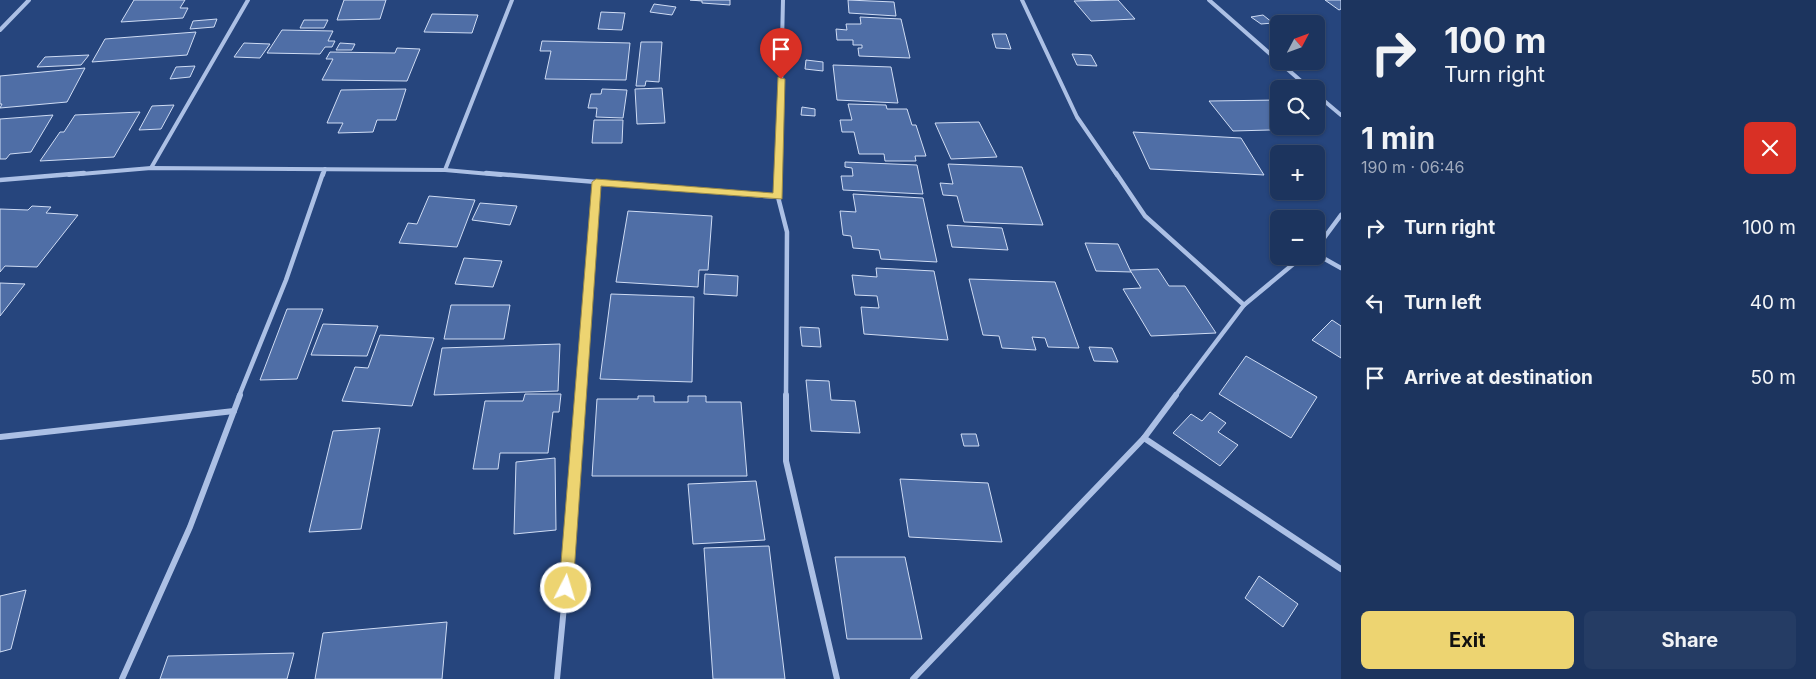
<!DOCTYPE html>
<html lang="en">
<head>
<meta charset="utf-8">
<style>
  :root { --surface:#1c345e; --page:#253c64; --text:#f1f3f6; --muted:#a0aabc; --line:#3a4f73; --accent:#edd471 }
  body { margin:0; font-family:Inter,sans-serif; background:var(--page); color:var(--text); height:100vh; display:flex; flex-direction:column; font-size:19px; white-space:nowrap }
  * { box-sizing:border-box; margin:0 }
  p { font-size:16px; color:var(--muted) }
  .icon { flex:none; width:28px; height:28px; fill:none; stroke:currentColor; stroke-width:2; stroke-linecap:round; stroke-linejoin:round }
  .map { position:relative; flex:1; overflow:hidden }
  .sheet { display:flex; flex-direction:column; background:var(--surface); width:475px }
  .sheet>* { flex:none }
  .guide { background:#1c345e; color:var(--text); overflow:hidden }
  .needle { width:32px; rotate:49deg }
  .buttons { position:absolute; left:1270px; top:15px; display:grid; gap:10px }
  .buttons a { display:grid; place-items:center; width:55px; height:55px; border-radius:8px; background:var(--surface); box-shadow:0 1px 4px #0004,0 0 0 1px var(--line); font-size:25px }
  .pin { position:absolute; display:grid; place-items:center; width:42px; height:42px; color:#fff; margin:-51px -21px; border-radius:50% 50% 50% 0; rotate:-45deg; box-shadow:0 0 5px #0007 }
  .pin .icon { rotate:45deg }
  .me { position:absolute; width:55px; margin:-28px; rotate:5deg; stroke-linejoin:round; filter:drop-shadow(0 0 4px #0008) }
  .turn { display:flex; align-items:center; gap:18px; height:105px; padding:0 20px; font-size:22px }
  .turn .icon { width:65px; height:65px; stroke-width:2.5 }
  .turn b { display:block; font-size:35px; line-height:42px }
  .round { display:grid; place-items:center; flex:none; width:52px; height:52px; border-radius:8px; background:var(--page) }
  .overview { display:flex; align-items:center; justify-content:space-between; height:85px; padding:0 20px }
  h1 { font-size:30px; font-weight:700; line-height:38px }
  .action { display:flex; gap:10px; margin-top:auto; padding:10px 20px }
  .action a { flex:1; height:58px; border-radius:8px; background:var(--accent); color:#111; font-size:20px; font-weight:700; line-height:58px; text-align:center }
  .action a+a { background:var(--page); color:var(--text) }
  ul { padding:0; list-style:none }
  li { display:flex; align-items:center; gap:15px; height:75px; padding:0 20px }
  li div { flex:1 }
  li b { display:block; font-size:19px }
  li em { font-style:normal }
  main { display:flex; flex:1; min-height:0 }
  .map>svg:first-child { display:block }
  .building { fill:#4f6ea6; stroke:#cfdcf4 }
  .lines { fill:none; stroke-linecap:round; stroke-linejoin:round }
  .street-far2 { stroke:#acc0e5; stroke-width:4 }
  .street-far1 { stroke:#acc0e5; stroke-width:4.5 }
  .street { stroke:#acc0e5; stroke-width:6 }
  .route { fill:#edd471; stroke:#9a8a49 }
</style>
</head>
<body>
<main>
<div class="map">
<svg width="1341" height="679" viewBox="0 0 1341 679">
  <rect width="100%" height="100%" fill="#26457d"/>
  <g class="building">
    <polygon points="134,0 185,0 180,8 188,8 183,18 121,22"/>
    <polygon points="344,0 386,0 380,19 337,20"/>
    <polygon points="690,0 730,0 730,5 702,3 702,1"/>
    <polygon points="848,0 894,2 896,16 849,13"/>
    <polygon points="1118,0 1135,19 1091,21 1074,1"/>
    <polygon points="1325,0 1341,0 1341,9 1339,10"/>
    <polygon points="654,4 676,7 672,15 650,12"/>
    <polygon points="601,12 625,13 622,30 598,29"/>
    <polygon points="432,14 478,15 472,33 424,32"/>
    <polygon points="1263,15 1273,23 1261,24 1251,17"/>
    <polygon points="860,17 901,19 910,58 859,56 858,48 862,48 862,45 853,45 853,40 837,40 836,29 847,30 846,24 861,24"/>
    <polygon points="217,19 214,27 190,29 193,21"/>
    <polygon points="304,20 328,20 324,28 300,28"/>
    <polygon points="282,30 333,31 328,41 335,41 332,47 325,47 320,54 267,53"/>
    <polygon points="196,32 187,55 92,62 105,39"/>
    <polygon points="992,34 1006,34 1011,49 996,48"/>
    <polygon points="542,41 630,43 626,80 545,79 551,51 540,51"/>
    <polygon points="641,42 662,42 659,82 646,81 645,86 636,86"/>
    <polygon points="244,43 270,44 260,58 234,57"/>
    <polygon points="340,43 355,44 352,50 336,50"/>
    <polygon points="397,48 420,49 407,81 322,80 333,59 326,59 330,52 395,53"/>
    <polygon points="1072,54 1091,55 1097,66 1077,65"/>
    <polygon points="89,55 81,65 37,67 45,57"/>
    <polygon points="806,60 823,62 823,71 805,69"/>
    <polygon points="833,65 891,67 898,103 837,100"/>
    <polygon points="195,66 190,77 170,79 176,67"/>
    <polygon points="85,68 67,102 0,108 2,104 0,104 0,76"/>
    <polygon points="662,88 665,123 637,124 635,89"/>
    <polygon points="406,89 396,120 377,120 373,132 338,133 343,123 327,123 341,90"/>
    <polygon points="602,89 627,90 623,118 596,117 597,108 588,108 591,94 601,94"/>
    <polygon points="1279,100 1279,126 1304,126 1307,129 1233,131 1209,101"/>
    <polygon points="848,104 886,105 887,109 907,109 912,125 916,125 926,156 915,156 916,161 885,161 884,154 859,154 854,132 842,132 840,120 852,120"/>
    <polygon points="174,105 161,129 139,130 152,106"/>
    <polygon points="802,107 815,109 815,116 801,115"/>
    <polygon points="140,112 114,157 40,161 60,132 64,132 75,115"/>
    <polygon points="53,115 31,152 10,154 6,159 0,159 0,119"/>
    <polygon points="594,120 623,120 622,143 592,143"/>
    <polygon points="979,122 997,157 951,159 935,123"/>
    <polygon points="1133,132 1241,138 1264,175 1150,169"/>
    <polygon points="845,162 917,165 923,194 843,190 841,176 853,176 852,168 845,167"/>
    <polygon points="948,164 1022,167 1043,225 964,222 957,196 943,195 940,183 953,184"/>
    <polygon points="853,194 923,198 937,262 881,259 879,250 853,248 851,236 843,235 840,211 856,212"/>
    <polygon points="429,196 475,200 457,247 399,243 408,223 417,224"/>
    <polygon points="480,203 517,206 510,225 472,220"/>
    <polygon points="32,206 51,207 46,213 78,215 37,267 5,266 0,272 0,209 28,210"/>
    <polygon points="628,211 712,216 708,270 699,270 698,287 616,282"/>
    <polygon points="947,225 1002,228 1008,250 952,247"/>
    <polygon points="1085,243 1118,244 1131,272 1096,271"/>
    <polygon points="464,258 502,261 493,287 455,284"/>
    <polygon points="876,268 934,271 948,340 864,334 861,307 879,308 877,296 855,295 852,275 877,277"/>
    <polygon points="1158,269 1169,286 1185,286 1216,333 1151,336 1123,289 1141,288 1130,270"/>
    <polygon points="705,274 738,276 737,296 704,294"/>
    <polygon points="969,279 1055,282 1079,348 1048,347 1045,338 1032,337 1036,350 1002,348 999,336 983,335"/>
    <polygon points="0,283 25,284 0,316"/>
    <polygon points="611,294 694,297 692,382 600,379"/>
    <polygon points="451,305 510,305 504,339 444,339"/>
    <polygon points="287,309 323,309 297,379 260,380"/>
    <polygon points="1332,320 1341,326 1341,358 1312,340"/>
    <polygon points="323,324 378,326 367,356 311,355"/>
    <polygon points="800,327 819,328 821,347 802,346"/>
    <polygon points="380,335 434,338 412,406 342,401 355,367 368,368"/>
    <polygon points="560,344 558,391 434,395 442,348"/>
    <polygon points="1089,347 1112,348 1118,362 1094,361"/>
    <polygon points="1246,356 1317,397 1291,438 1219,394"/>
    <polygon points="806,380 829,381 831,400 855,401 860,433 811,431"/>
    <polygon points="525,394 561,394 559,412 553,412 548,453 500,453 498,469 473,469 485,401 523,401"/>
    <polygon points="638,396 654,396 654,402 688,402 688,396 706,396 706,402 741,402 747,476 592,476 597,399 638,399"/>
    <polygon points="1210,412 1226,423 1218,432 1238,445 1220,466 1173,433 1191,414 1202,421"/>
    <polygon points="380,428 361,529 309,532 333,431"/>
    <polygon points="961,434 976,434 979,446 964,446"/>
    <polygon points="555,458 556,530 514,534 516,462"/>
    <polygon points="900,479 988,483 1002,542 909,537"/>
    <polygon points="756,481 765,540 693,544 688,484"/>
    <polygon points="769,546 785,679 713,679 704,548"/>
    <polygon points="835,557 905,557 922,639 847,639"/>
    <polygon points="1259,576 1298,604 1283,627 1245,598"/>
    <polygon points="26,590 11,649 0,652 0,596"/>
    <polygon points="447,622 442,679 315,679 323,633"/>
    <polygon points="294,653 287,679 160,679 168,656"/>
  </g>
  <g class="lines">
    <g class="street-far2">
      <polyline points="1022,0 1077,117 1117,175"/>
      <polyline points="1209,0 1310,89"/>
      <polyline points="0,30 29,0"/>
      <polyline points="1316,94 1341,115"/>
      <polyline points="151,168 248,0"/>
      <polyline points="445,170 512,0"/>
      <polyline points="69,175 151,168 445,170 501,175"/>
      <polyline points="323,175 325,169"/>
      <polyline points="779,175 783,0"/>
    </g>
    <g class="street-far1">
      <polyline points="486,173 778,197 787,232 786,396"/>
      <polyline points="1116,173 1145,216 1244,305"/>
      <polyline points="0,180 84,173"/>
      <polyline points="778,197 779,173"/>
      <polyline points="1316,245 1324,238 1341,215"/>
      <polyline points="1316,254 1341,268"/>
      <polyline points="239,396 286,280 323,173"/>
      <polyline points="581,396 597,182"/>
      <polyline points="1175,396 1244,305 1303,256"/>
    </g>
    <g class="street">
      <polyline points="786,395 786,461 837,679"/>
      <polyline points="0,437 234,411"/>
      <polyline points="1144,438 1341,569"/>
      <polyline points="122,679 190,527 240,395"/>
      <polyline points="557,679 571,534 581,395"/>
      <polyline points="913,679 1144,438 1176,395"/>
    </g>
  </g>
  <polygon class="route" points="778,77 785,79 782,199 601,186 573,588 571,593 566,595 561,593 559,588 592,182 596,179 773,193"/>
</svg>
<div class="buttons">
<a><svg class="needle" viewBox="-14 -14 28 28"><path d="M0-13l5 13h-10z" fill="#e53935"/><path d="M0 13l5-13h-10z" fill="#a0aabc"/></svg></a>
<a><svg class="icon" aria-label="search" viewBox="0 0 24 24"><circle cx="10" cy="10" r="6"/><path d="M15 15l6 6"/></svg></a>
<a>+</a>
<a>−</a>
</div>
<div class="pin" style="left:781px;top:79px;background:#d93025"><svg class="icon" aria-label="arrive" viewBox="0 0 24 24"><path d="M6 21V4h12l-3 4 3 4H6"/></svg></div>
<svg class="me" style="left:566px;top:588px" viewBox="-20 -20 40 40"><circle r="17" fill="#edd471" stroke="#fff" stroke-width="3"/><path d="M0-11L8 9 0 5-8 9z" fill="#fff"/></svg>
</div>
<section class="sheet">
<div class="guide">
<div class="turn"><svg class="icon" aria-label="right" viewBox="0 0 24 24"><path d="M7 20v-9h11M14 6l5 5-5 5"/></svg><div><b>100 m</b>Turn right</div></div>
</div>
<div class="overview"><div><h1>1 min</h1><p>190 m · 06:46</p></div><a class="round" style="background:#d93025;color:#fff"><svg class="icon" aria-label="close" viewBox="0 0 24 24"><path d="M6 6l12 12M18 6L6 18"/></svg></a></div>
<ul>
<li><svg class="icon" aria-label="right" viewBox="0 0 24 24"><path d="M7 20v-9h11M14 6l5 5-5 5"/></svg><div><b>Turn right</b></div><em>100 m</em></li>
<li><svg class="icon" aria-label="left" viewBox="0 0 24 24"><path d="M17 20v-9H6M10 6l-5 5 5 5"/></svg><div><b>Turn left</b></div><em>40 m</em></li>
<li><svg class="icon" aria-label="arrive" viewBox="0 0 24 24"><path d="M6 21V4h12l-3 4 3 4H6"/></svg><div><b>Arrive at destination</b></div><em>50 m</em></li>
</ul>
<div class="action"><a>Exit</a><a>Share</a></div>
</section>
</main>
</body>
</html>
